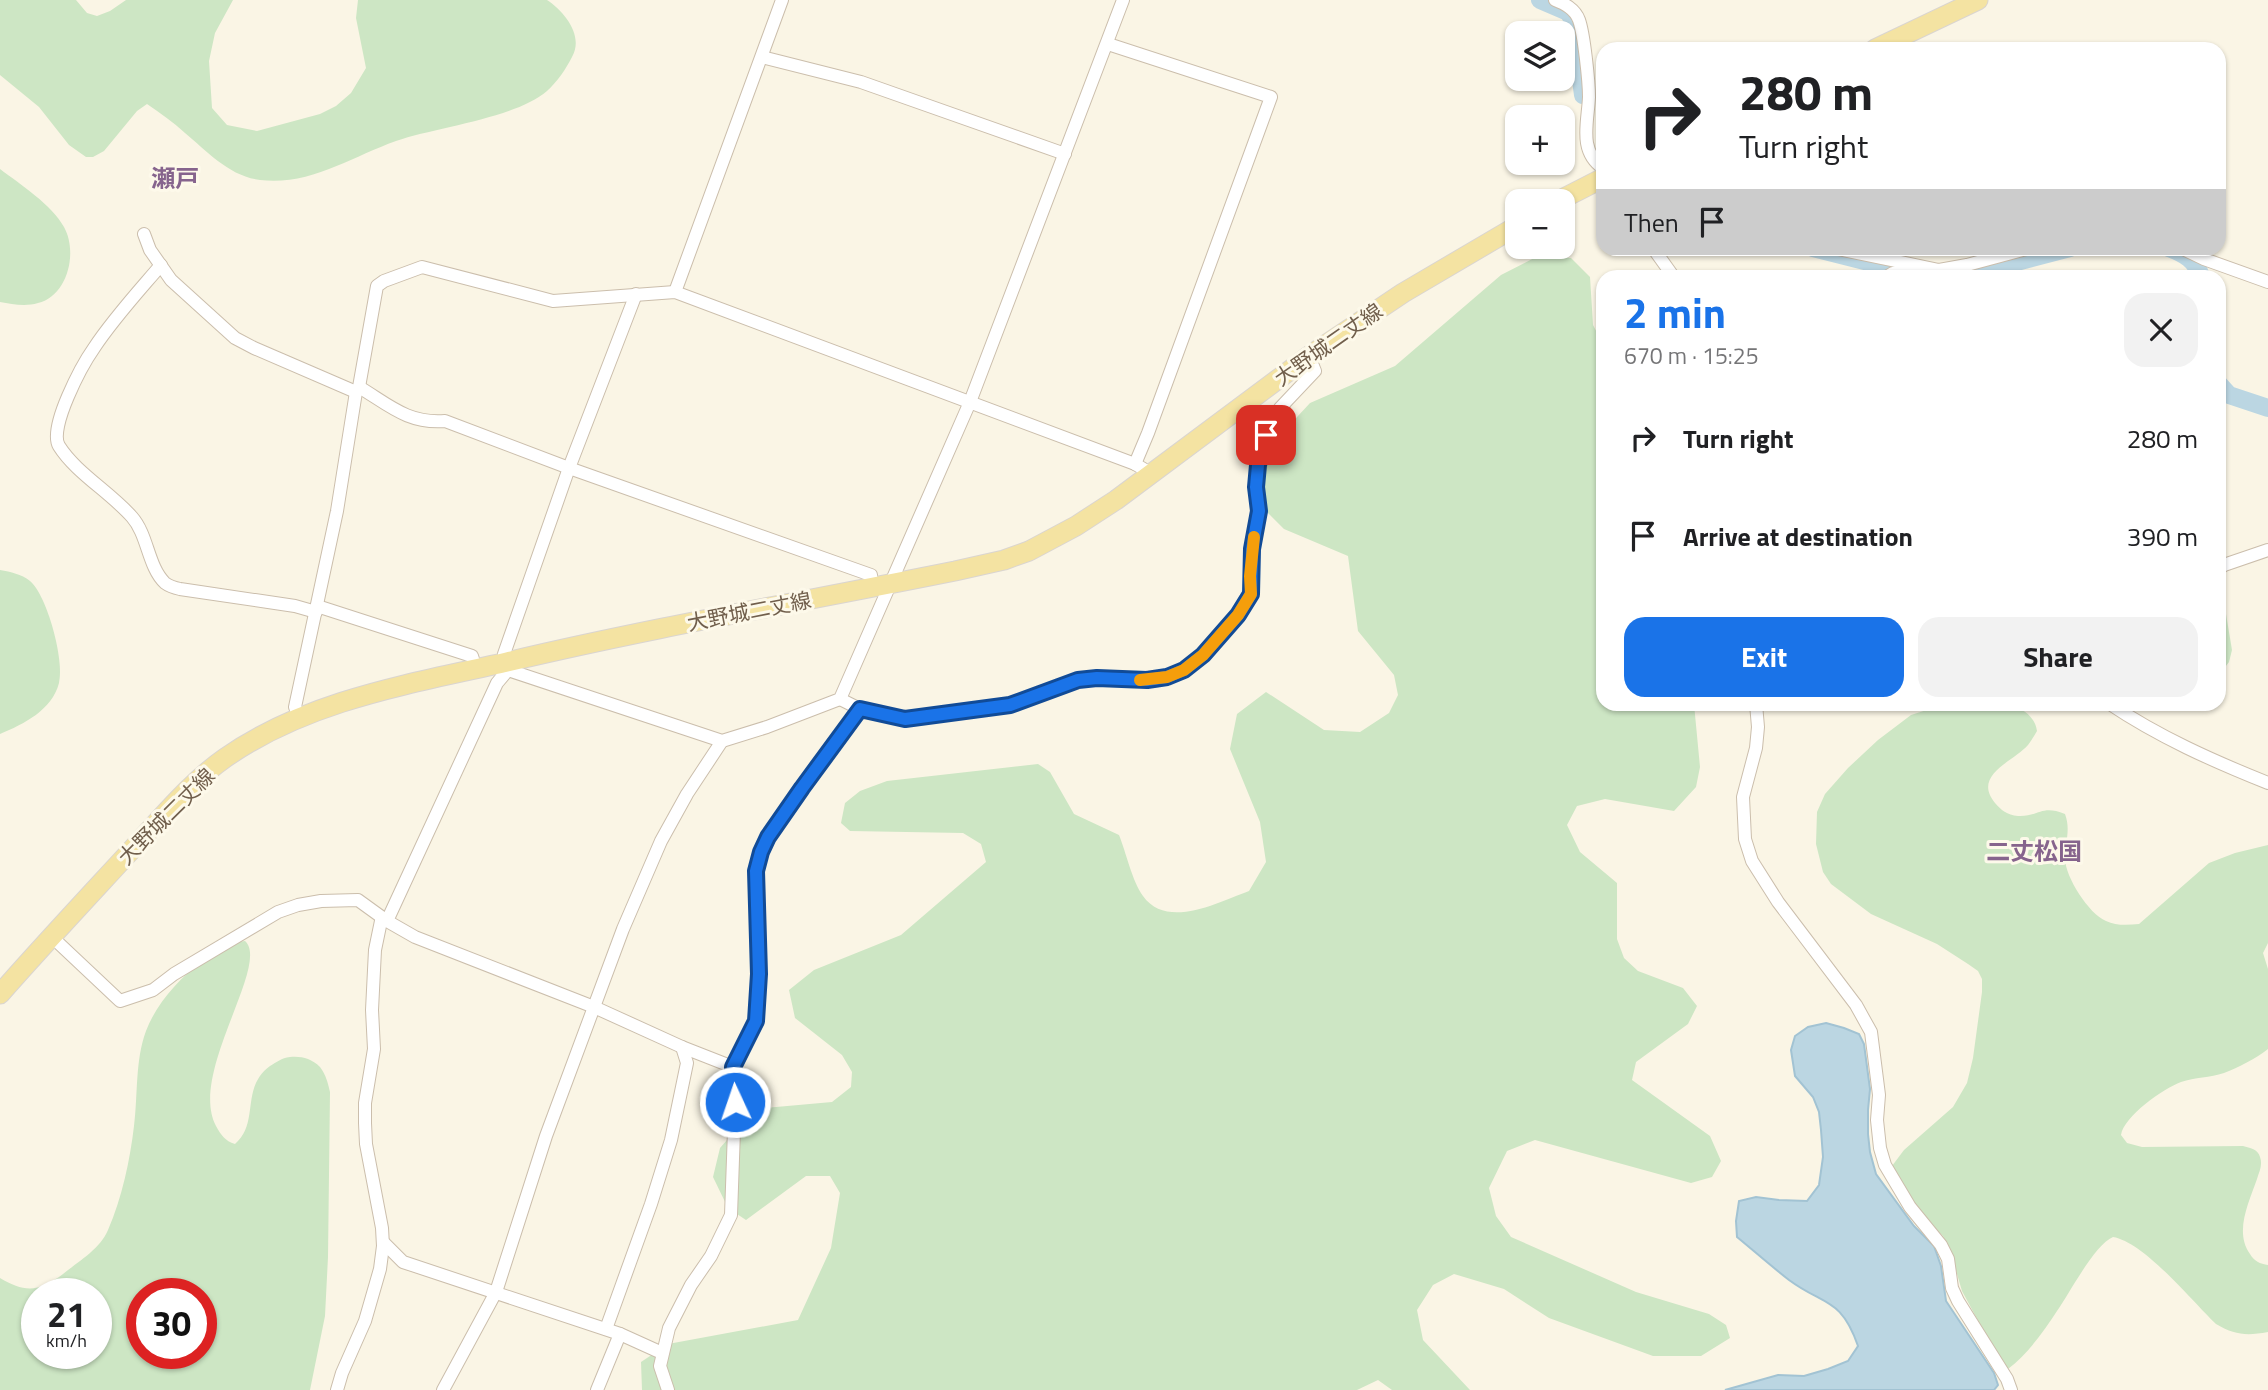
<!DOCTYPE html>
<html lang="en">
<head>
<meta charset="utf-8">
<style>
  :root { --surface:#fff; --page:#f2f2f2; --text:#202124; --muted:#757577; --accent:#1a73e8 }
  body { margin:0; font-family:"Titillium Web","Noto Sans JP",sans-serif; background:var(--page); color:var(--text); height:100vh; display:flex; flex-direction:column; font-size:26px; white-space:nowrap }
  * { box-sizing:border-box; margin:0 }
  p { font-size:23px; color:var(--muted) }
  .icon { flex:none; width:38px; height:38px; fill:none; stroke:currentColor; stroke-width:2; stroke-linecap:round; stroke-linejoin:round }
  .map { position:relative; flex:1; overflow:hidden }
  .sheet { position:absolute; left:1596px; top:270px; width:630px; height:441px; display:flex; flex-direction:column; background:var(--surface); border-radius:21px; box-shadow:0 2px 5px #0004 }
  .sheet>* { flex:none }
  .hud { position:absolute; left:1596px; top:42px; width:630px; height:214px; border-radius:21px; box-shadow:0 2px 5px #0004; background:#fff; color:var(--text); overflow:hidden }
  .tools { position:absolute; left:1505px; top:21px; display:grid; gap:14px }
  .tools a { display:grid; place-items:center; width:70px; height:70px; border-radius:14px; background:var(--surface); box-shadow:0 2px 5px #0004; font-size:35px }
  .speed { position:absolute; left:21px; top:1278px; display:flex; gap:14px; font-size:35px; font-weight:700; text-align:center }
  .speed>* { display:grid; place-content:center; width:91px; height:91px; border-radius:50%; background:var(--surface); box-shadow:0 2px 5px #0004; line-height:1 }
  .speed small { font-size:18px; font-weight:400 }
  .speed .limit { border:10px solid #d22; background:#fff; color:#111 }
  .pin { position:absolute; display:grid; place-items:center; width:60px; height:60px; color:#fff; margin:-30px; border-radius:14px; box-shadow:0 4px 10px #0006 }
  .me { position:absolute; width:77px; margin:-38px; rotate:357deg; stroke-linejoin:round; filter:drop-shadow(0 0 5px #0008) }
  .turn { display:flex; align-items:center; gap:24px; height:147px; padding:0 28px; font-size:32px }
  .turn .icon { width:91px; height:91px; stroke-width:2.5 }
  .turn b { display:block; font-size:49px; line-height:60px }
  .then { display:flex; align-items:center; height:66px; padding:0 28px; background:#0003; gap:14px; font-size:26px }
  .round { display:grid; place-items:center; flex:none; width:74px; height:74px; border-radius:21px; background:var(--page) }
  .head { display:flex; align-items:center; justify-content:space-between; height:119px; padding:0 28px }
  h1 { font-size:42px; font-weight:700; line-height:52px; color:var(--accent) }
  .primary-button { display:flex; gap:14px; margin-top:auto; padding:14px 28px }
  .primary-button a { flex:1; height:80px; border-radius:21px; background:var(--accent); color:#fff; font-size:28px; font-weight:700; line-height:80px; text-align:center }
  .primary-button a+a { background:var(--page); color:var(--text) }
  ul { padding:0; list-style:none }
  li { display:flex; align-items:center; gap:21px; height:98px; padding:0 28px }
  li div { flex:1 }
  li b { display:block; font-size:26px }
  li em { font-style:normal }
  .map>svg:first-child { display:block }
  .green { fill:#cde6c4; fill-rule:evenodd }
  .water { fill:#bbd6e2; stroke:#a2c3d3; stroke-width:2 }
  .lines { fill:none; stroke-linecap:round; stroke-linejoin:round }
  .river { stroke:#bbd6e2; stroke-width:18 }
  .street-casing { stroke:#cbbeac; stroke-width:14 }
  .primary-casing { stroke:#dad5d0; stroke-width:21 }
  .street { stroke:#fff; stroke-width:12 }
  .primary { stroke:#f4e3a2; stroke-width:19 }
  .route-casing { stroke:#114b97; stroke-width:18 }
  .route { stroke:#1a73e8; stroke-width:12 }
  .slow { stroke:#f59e0b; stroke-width:12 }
  .labels { text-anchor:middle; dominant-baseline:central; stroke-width:6; stroke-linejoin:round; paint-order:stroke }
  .street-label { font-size:21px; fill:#715f4c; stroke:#fdf9ea }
  .quarter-label { font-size:24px; font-weight:bold; fill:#86648d; stroke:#fdf9ea }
</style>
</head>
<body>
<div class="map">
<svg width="2268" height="1390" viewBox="0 0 2268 1390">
  <rect width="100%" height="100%" fill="#faf5e5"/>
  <g class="green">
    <path d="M 0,0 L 76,0 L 87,13 L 97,16 L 110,11 L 126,0 L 233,0 L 215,33 L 209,61 L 212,108 L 227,125 L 257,131 L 320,114 L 336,106 L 351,93 L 366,68 L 356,18 L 358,0 L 547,0 C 565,12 584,36 572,57 C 566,69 557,82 547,91 C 516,118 437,127 396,141 C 351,157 310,186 260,180 C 229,176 208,152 185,133 C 173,122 160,113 147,104 L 137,111 L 104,151 L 93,157 L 86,157 L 69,145 L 39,107 L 0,75 Z"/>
    <path d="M 0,169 C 20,184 52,205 64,227 C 78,252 68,296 38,303 C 25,307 12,304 0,302 Z"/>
    <path d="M 1538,256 L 1571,258 L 1590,277 L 1593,325 L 1603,344 L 1603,704 L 1694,704 L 1700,767 L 1696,787 L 1674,811 L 1605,799 L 1577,806 L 1567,825 L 1580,852 L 1617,883 L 1617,939 L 1624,958 L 1638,971 L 1683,988 L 1697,1006 L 1688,1024 L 1636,1062 L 1632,1080 L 1710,1136 L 1721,1161 L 1712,1177 L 1691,1183 L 1535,1140 L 1507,1151 L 1489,1188 L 1496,1216 L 1511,1237 L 1636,1292 L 1709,1314 L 1726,1325 L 1730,1338 L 1701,1356 L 1653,1356 L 1549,1318 L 1504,1289 L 1454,1274 L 1433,1285 L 1417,1310 L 1423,1340 L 1470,1390 L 1392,1390 L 1378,1380 L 1357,1390 L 642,1390 L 641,1362 L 668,1344 L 798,1320 L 831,1248 L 840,1193 L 830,1176 L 806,1176 L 746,1220 L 728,1208 L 713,1177 L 720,1148 L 754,1109 L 832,1102 L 851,1087 L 852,1072 L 842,1055 L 795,1018 L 789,990 L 814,970 L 901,935 L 986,862 L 981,844 L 963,833 L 850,831 L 841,823 L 845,803 L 860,791 L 887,781 L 1038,764 L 1050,772 L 1074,814 L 1119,835 C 1126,852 1132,881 1143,896 C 1167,930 1219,902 1249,891 L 1266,862 L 1260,822 L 1230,749 L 1237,714 L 1266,692 L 1324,730 L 1360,732 L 1389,713 L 1398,695 L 1394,675 L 1358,631 L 1348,556 L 1284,529 L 1264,509 L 1263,479 L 1273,443 L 1310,403 L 1395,366 L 1501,275 Z"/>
    <polygon points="2219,559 2220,578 2232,650 2229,662 2219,675"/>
    <path d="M 0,570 C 11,572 21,574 30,581 C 47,595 65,661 59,683 C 52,710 24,724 0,734 Z"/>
    <path d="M 1945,704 C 1972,704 2031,694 2037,731 C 2034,736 2031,741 2028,745 C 2013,762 1972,775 1995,803 C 2001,810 2007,815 2018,816 C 2039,817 2041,804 2065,814 C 2071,830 2065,842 2065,858 C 2065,877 2089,914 2106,921 C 2116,926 2128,925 2139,924 L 2209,863 L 2235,853 L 2268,845 L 2268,943 L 2263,953 L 2268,969 L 2268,1049 C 2255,1059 2239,1067 2224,1073 C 2210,1078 2195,1077 2181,1082 C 2163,1089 2124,1116 2121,1135 L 2127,1143 L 2142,1147 L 2243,1146 C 2250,1148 2258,1149 2260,1157 C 2263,1165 2259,1172 2257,1179 C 2249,1202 2234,1232 2250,1254 C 2254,1261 2260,1264 2268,1265 L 2268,1332 C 2246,1336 2235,1335 2216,1324 C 2192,1301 2144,1242 2113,1237 C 2095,1244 2069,1294 2057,1311 C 2044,1331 2027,1355 2008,1369 L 2002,1365 L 1962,1291 L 1950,1250 L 1943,1236 L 1919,1213 L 1892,1166 L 1904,1150 L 1953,1107 L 1967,1083 L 1973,1058 L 1982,992 L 1982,979 L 1978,971 L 1968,964 L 1937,944 L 1871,914 L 1831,884 L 1823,872 L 1816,844 L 1817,812 L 1825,794 L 1848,768 L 1878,740 L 1911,715 Z"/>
    <path d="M 245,941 C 271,964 188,1074 216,1126 C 221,1135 225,1141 235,1144 C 260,1123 240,1088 270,1066 C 277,1062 281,1058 290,1057 C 301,1056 311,1058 320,1067 C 326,1075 328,1083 330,1092 L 328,1257 L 325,1316 L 310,1390 L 0,1390 L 0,1278 C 25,1293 39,1292 63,1274 C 79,1261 100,1249 108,1230 C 122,1198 130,1160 134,1126 C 138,1095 135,1060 146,1031 C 156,1004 180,977 203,961 C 219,950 225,943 245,941 ZM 37,1293 L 96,1293 L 96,1353 L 37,1353 ZM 142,1293 L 201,1293 L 201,1353 L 142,1353 Z"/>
  </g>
  <path class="water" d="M 1826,1023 L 1844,1028 L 1859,1034 L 1864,1044 L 1870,1089 L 1868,1110 L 1868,1134 L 1870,1152 L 1876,1174 L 1914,1226 L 1934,1246 L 1941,1266 L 1946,1301 L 1994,1373 L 1998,1385 L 1994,1390 L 1725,1390 L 1778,1375 L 1804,1376 L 1828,1369 L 1848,1361 L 1858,1346 C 1841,1297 1824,1306 1789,1280 C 1771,1266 1754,1251 1737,1237 L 1736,1221 L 1739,1201 L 1756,1197 L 1779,1200 L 1807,1201 L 1819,1185 L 1823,1157 L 1821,1130 L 1819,1112 L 1813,1097 L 1795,1076 L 1791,1050 L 1795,1036 L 1808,1027 Z"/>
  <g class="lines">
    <g class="river">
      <polyline points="1540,0 1568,12 1573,20 1583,95"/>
      <polyline points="1813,248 1920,275 1956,276"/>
      <path d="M 2169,248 C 2185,254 2195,260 2201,276"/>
      <polyline points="1964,276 2070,248"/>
      <polyline points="2219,384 2229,395 2268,408"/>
    </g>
    <defs>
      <g id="street">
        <path d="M 1555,0 C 1565,4 1575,9 1579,20 C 1584,34 1589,82 1589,97 C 1588,122 1578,151 1603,168"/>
        <polyline points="1108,44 1271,97 1148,433 1135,464"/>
        <polyline points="762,57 861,82 1065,154"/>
        <polyline points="144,234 150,250 171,280 235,338 254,348 356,392"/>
        <polyline points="1653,248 1673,276"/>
        <polyline points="1833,248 1939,270 1967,265 2030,248"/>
        <polyline points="2181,248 2204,259 2268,282"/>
        <path d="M 161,265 C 138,292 113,319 94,348 C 82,365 48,428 59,446 C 76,473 110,492 132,517 C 148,535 148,567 165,583 C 169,586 175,588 180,589 L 295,606 L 316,612"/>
        <polyline points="1888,276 1893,273 1915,267"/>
        <polyline points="675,292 782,0"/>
        <polyline points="636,294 569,468 504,654 508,670 722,741 767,727 840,699 970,402 1123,0"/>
        <path d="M 359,387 C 389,405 408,424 445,421 L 569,468 L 871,575 L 872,587"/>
        <polyline points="2219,569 2224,565 2268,550"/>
        <polyline points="317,606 472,656 476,669"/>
        <polyline points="840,699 860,709 905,719 1010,705 1078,680 1097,678 1147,680 1167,677 1184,670 1203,655 1239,615 1251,594 1253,549 1259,511 1256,487 1257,465 1266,435 1280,408 1315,371 1309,356"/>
        <polyline points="1756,704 1758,727 1756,748 1743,797 1745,839 1752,861 1778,902 1856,1005 1871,1032 1879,1095 1877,1120 1880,1148 1885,1165 1910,1207 1941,1245 1948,1259 1952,1288 1958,1301 2007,1379 2011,1390"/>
        <path d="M 2110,704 C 2159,737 2213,761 2268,783"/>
        <polyline points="299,717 295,707 337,511 356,392 359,387 377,286 384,281 422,267 553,301 675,292 1135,464 1152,474"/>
        <polyline points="51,936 120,1001 153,990 174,974 278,912 298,905 321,901 358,900 387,921 415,937 594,1007 682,1047 733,1067"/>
        <polyline points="383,1242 403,1262 620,1334 662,1353"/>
        <polyline points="606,1329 651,1204 671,1140 687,1063 682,1047"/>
        <polyline points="337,1390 342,1373 365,1321 380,1269 383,1246 382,1228 366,1144 365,1123 365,1103 374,1049 372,1010 375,950 381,921 387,921 497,683 508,670"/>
        <polyline points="443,1390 496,1292 546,1136 623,929 661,841 687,794 722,741"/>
        <polyline points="597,1390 620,1334"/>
        <polyline points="668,1390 660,1366 669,1328 691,1285 711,1256 731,1215 735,1102 733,1067 756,1022 757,1005 759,974 756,871 768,837 860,709"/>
      </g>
      <g id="primary">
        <polyline points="1875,49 1978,0"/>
        <polyline points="1558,201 1603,178"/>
        <path d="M 0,994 C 44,944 90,895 136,845 C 164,815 191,782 225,758 C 308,700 410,684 507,662 C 655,627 806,601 955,571 L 1004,560 L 1029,551 L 1076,526 L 1116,500 L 1309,356 L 1403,293 L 1517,226"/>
      </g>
    </defs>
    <use href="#street" class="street-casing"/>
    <use href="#primary" class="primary-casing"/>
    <use href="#street" class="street"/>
    <use href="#primary" class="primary"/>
  </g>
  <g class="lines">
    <defs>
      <polyline id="route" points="735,1102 733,1067 756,1021 759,974 756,871 761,852 768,837 802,788 860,709 905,719 1010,705 1078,680 1097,678 1147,680 1167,677 1184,670 1203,655 1238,615 1251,594 1252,549 1259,511 1256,487 1258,465 1266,435"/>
    </defs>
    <use href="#route" class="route-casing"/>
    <use href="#route" class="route"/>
    <polyline class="slow" points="1140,680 1167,677 1184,670 1203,655 1238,615 1251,594 1250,576 1254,537"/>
  </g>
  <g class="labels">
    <g class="street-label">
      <text transform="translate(1328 344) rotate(-35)">大野城二丈線</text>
      <text transform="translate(749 611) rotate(-11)">大野城二丈線</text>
      <text transform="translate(166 816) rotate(-45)">大野城二丈線</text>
    </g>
    <g class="quarter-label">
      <text x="175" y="178">瀬戸</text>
      <text x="2034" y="851">二丈松国</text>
    </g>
  </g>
</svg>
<div class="tools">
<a><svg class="icon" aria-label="layers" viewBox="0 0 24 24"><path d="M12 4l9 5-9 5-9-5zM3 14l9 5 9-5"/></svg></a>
<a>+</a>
<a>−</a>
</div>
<div class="speed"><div>21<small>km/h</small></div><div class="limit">30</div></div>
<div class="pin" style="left:1266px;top:435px;background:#d93025"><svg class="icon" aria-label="arrive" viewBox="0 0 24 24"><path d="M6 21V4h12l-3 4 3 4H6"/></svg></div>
<svg class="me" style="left:735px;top:1102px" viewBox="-20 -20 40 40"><circle r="17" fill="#1a73e8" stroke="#fff" stroke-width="3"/><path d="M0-11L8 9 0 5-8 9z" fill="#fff"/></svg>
<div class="hud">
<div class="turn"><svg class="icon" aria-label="right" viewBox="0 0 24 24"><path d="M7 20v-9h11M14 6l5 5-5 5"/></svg><div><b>280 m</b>Turn right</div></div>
<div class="then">Then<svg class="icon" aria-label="arrive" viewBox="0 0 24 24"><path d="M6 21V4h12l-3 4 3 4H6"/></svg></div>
</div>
<section class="sheet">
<div class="head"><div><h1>2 min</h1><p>670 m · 15:25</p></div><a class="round"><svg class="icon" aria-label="close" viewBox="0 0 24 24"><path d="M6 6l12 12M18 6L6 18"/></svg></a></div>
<ul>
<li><svg class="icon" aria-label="right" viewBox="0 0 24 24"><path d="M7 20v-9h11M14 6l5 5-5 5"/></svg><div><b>Turn right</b></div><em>280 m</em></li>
<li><svg class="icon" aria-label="arrive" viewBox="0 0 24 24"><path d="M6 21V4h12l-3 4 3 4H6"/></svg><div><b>Arrive at destination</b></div><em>390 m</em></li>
</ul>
<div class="primary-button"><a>Exit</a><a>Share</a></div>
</section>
</div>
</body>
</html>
